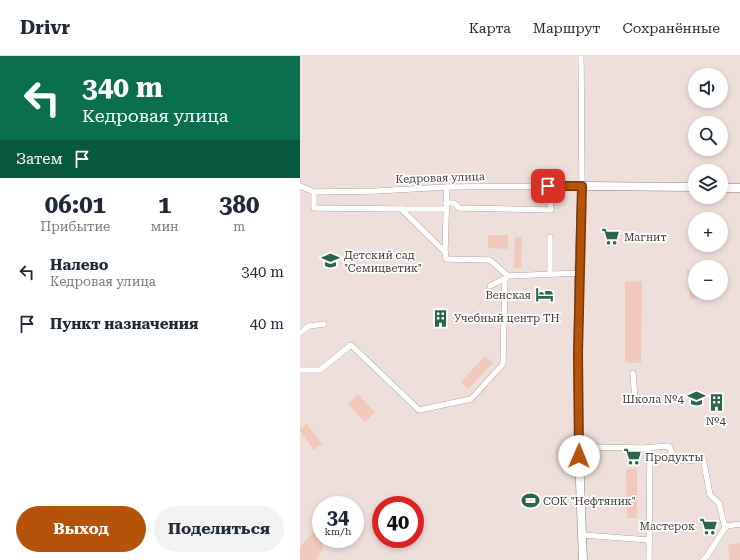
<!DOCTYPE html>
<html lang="ru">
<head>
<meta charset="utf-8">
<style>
  :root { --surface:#fff; --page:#f2f2f3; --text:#1f2937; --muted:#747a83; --line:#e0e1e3; --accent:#b45309 }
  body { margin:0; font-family:"Roboto Serif",serif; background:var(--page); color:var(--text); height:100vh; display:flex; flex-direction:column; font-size:15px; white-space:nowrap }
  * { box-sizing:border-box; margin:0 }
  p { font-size:13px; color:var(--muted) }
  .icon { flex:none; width:22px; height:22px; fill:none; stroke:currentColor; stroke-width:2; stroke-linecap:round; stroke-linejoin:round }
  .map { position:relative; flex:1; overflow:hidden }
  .side { display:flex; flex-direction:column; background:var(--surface); width:300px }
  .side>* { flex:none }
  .guide { background:#0b6e4f; color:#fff; overflow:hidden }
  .buttons { position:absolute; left:388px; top:12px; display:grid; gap:8px }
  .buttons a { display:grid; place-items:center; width:40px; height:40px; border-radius:50%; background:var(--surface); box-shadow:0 2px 6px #0003; font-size:20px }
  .speed { position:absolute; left:12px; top:440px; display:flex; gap:8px; font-size:20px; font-weight:700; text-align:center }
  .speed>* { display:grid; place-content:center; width:52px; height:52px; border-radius:50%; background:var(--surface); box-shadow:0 2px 6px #0003; line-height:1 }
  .speed small { font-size:10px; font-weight:400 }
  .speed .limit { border:6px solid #d22; background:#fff; color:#111 }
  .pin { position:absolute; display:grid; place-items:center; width:34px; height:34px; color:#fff; margin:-17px; border-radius:8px; box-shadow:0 2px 6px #0006 }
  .me { position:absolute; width:44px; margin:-22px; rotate:1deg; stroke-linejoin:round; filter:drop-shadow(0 0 3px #0008) }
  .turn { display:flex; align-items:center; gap:14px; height:84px; padding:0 16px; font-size:18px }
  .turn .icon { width:52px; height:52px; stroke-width:2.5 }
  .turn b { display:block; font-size:28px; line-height:34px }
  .then { display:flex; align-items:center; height:38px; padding:0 16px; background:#0003; gap:8px; font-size:15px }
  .eta { display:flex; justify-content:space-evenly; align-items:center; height:68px; text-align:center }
  .eta b { font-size:24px; font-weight:700; line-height:28px }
  .button { display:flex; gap:8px; margin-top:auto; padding:8px 16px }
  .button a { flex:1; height:46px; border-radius:24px; background:var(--accent); color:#fff; font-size:16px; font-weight:700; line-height:46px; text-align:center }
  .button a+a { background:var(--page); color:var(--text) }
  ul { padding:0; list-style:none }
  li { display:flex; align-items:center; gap:12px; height:52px; padding:0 16px }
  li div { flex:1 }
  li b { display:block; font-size:15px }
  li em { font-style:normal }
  header { display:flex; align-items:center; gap:24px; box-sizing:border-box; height:56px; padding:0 20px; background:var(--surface); border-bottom:1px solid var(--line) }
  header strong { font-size:19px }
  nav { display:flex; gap:22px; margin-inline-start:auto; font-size:14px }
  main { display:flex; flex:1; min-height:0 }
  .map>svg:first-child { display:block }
  .green { fill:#f1c8ba }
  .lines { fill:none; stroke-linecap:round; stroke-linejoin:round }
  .street-casing { stroke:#8b7d79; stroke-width:6 }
  .secondary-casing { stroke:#8b7d79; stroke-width:9 }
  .street { stroke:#fff; stroke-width:5.5 }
  .secondary { stroke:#fff; stroke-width:8 }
  .route-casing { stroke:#753606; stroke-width:10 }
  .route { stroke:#b45309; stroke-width:7 }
  .labels { text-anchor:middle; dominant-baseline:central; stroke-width:3.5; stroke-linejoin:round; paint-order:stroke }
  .street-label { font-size:11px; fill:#413c3a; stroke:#fff }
  .poi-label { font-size:11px; fill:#413c3a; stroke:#fff; text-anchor:start }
</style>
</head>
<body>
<header>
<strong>Drivr</strong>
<nav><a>Карта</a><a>Маршрут</a><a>Сохранённые</a></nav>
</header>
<main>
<section class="side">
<div class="guide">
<div class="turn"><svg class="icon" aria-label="left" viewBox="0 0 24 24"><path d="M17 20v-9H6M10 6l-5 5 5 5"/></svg><div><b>340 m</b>Кедровая улица</div></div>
<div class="then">Затем<svg class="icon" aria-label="arrive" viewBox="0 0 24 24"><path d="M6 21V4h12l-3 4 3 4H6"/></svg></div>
</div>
<div class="eta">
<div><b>06:01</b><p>Прибытие</p></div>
<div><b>1</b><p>мин</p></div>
<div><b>380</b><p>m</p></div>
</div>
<ul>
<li><svg class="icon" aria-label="left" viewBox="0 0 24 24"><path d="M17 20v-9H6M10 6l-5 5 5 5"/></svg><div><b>Налево</b><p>Кедровая улица</p></div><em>340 m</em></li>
<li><svg class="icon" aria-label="arrive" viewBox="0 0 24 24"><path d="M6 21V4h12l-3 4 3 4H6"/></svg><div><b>Пункт назначения</b></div><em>40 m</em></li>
</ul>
<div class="button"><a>Выход</a><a>Поделиться</a></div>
</section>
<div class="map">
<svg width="440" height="504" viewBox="0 0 440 504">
  <rect width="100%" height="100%" fill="#eedfdb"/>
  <g class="green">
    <polygon points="188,179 208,179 208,193 188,192"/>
    <polygon points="215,181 222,181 221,212 214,212"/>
    <polygon points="395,213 395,237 407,237 407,241 390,243 387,214"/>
    <polygon points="342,225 341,307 325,306 325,226"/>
    <polygon points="185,300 193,307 168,333 161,326"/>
    <polygon points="58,338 75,356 65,366 48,348"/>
    <polygon points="7,368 22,388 14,394 0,375 0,373"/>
    <polygon points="337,412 337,462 327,462 326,413"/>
    <polygon points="21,467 21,483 22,483 23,493 16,504 0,504 0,491"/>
    <polygon points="440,487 440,504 430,504 428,489"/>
  </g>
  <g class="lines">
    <defs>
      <g id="street">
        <polyline points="0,130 14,136 76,135 147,131 282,130 281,0"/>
        <polyline points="147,131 145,196 146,203 190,204 208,220 279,217"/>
        <polyline points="14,136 14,152 101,153 145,196"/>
        <polyline points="146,147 154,147 159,152 251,154 248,130"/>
        <polyline points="101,153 146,153"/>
        <polyline points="250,218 250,181"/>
        <polyline points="190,230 206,222"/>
        <polyline points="0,277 9,270 24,268"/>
        <polyline points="0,314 20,314 51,289 119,354 171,343 203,308 205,223"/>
        <polyline points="333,317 335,344"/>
        <polyline points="279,391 343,392 350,397 349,504"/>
        <path d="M 343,392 L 369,390 C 377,410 385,406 403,402 L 410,439 L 419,447 L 425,472"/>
        <polyline points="283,479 349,484"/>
        <polyline points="403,504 407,500 425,472 427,470 440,468"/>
      </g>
      <g id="secondary">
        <polyline points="421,132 440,132"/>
        <polyline points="283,504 279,400 278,313 279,217 282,130 395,131"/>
      </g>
    </defs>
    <use href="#street" class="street-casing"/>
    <use href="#secondary" class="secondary-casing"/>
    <use href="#street" class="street"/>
    <use href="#secondary" class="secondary"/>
  </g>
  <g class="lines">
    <defs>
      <polyline id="route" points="248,130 282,130 278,297 279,400"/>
    </defs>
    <use href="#route" class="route-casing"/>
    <use href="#route" class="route"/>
  </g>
  <defs>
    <symbol id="supermarket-bare" viewBox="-9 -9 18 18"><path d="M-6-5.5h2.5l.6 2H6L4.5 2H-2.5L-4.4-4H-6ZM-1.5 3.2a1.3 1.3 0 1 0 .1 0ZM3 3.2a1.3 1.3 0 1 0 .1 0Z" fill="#2c644c" stroke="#fff" stroke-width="2.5" paint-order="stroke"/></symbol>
    <symbol id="school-bare" viewBox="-9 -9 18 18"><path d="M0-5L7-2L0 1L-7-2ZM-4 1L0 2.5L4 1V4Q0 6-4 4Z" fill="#2c644c" stroke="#fff" stroke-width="2.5" paint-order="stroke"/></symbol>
    <symbol id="hotel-bare" viewBox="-9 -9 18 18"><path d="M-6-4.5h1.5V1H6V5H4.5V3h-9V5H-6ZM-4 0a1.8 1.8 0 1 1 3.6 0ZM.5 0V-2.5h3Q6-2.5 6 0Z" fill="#2c644c" stroke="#fff" stroke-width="2.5" paint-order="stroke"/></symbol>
    <symbol id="building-bare" viewBox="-9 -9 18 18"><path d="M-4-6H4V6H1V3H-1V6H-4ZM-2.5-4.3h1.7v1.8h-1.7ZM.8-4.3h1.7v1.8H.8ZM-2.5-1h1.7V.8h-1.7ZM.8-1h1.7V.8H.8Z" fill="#2c644c" stroke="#fff" stroke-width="2.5" paint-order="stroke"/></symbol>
    <symbol id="stadium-bare" viewBox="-9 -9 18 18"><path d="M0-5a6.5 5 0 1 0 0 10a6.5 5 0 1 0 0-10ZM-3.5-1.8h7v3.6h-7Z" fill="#2c644c" stroke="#fff" stroke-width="2.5" paint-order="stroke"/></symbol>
  </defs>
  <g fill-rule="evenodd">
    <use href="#supermarket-bare" x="298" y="168" width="25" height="25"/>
    <use href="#school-bare" x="18" y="192" width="25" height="25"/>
    <use href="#hotel-bare" x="232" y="226" width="25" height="25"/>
    <use href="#building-bare" x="128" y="250" width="25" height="25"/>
    <use href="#school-bare" x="384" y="330" width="25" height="25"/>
    <use href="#building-bare" x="404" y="334" width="25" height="25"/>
    <use href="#supermarket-bare" x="320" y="388" width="25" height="25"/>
    <use href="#stadium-bare" x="218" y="432" width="25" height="25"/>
    <use href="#supermarket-bare" x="396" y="458" width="25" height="25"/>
  </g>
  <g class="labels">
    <g class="street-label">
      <text transform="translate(140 122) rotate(-2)">Кедровая улица</text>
    </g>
    <g class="poi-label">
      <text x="324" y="181">Магнит</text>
      <text x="44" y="199">Детский сад<tspan x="44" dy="13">"Семицветик"</tspan></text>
      <text x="231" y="239" text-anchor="end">Венская</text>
      <text x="154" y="262">Учебный центр ТН</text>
      <text x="384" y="343" text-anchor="end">Школа №4</text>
      <text x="416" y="365" text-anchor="middle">№4</text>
      <text x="345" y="401">Продукты</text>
      <text x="243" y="445">СОК "Нефтяник"</text>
      <text x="395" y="470" text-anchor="end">Мастерок</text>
    </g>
  </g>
</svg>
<div class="buttons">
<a><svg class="icon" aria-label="sound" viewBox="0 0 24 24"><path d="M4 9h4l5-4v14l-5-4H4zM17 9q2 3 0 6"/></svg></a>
<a><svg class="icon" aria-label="search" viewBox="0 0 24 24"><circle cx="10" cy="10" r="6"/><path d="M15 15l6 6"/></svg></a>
<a><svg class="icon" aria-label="layers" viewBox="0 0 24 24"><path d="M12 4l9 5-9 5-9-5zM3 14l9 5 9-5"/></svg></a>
<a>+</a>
<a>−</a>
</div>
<div class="speed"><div>34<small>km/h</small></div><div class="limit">40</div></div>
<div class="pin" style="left:248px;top:130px;background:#d93025"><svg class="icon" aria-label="arrive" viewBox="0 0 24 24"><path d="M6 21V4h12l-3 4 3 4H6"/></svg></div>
<svg class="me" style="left:279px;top:400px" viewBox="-20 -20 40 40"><circle r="19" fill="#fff"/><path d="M0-13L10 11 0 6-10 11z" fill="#b45309"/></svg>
</div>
</main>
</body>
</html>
